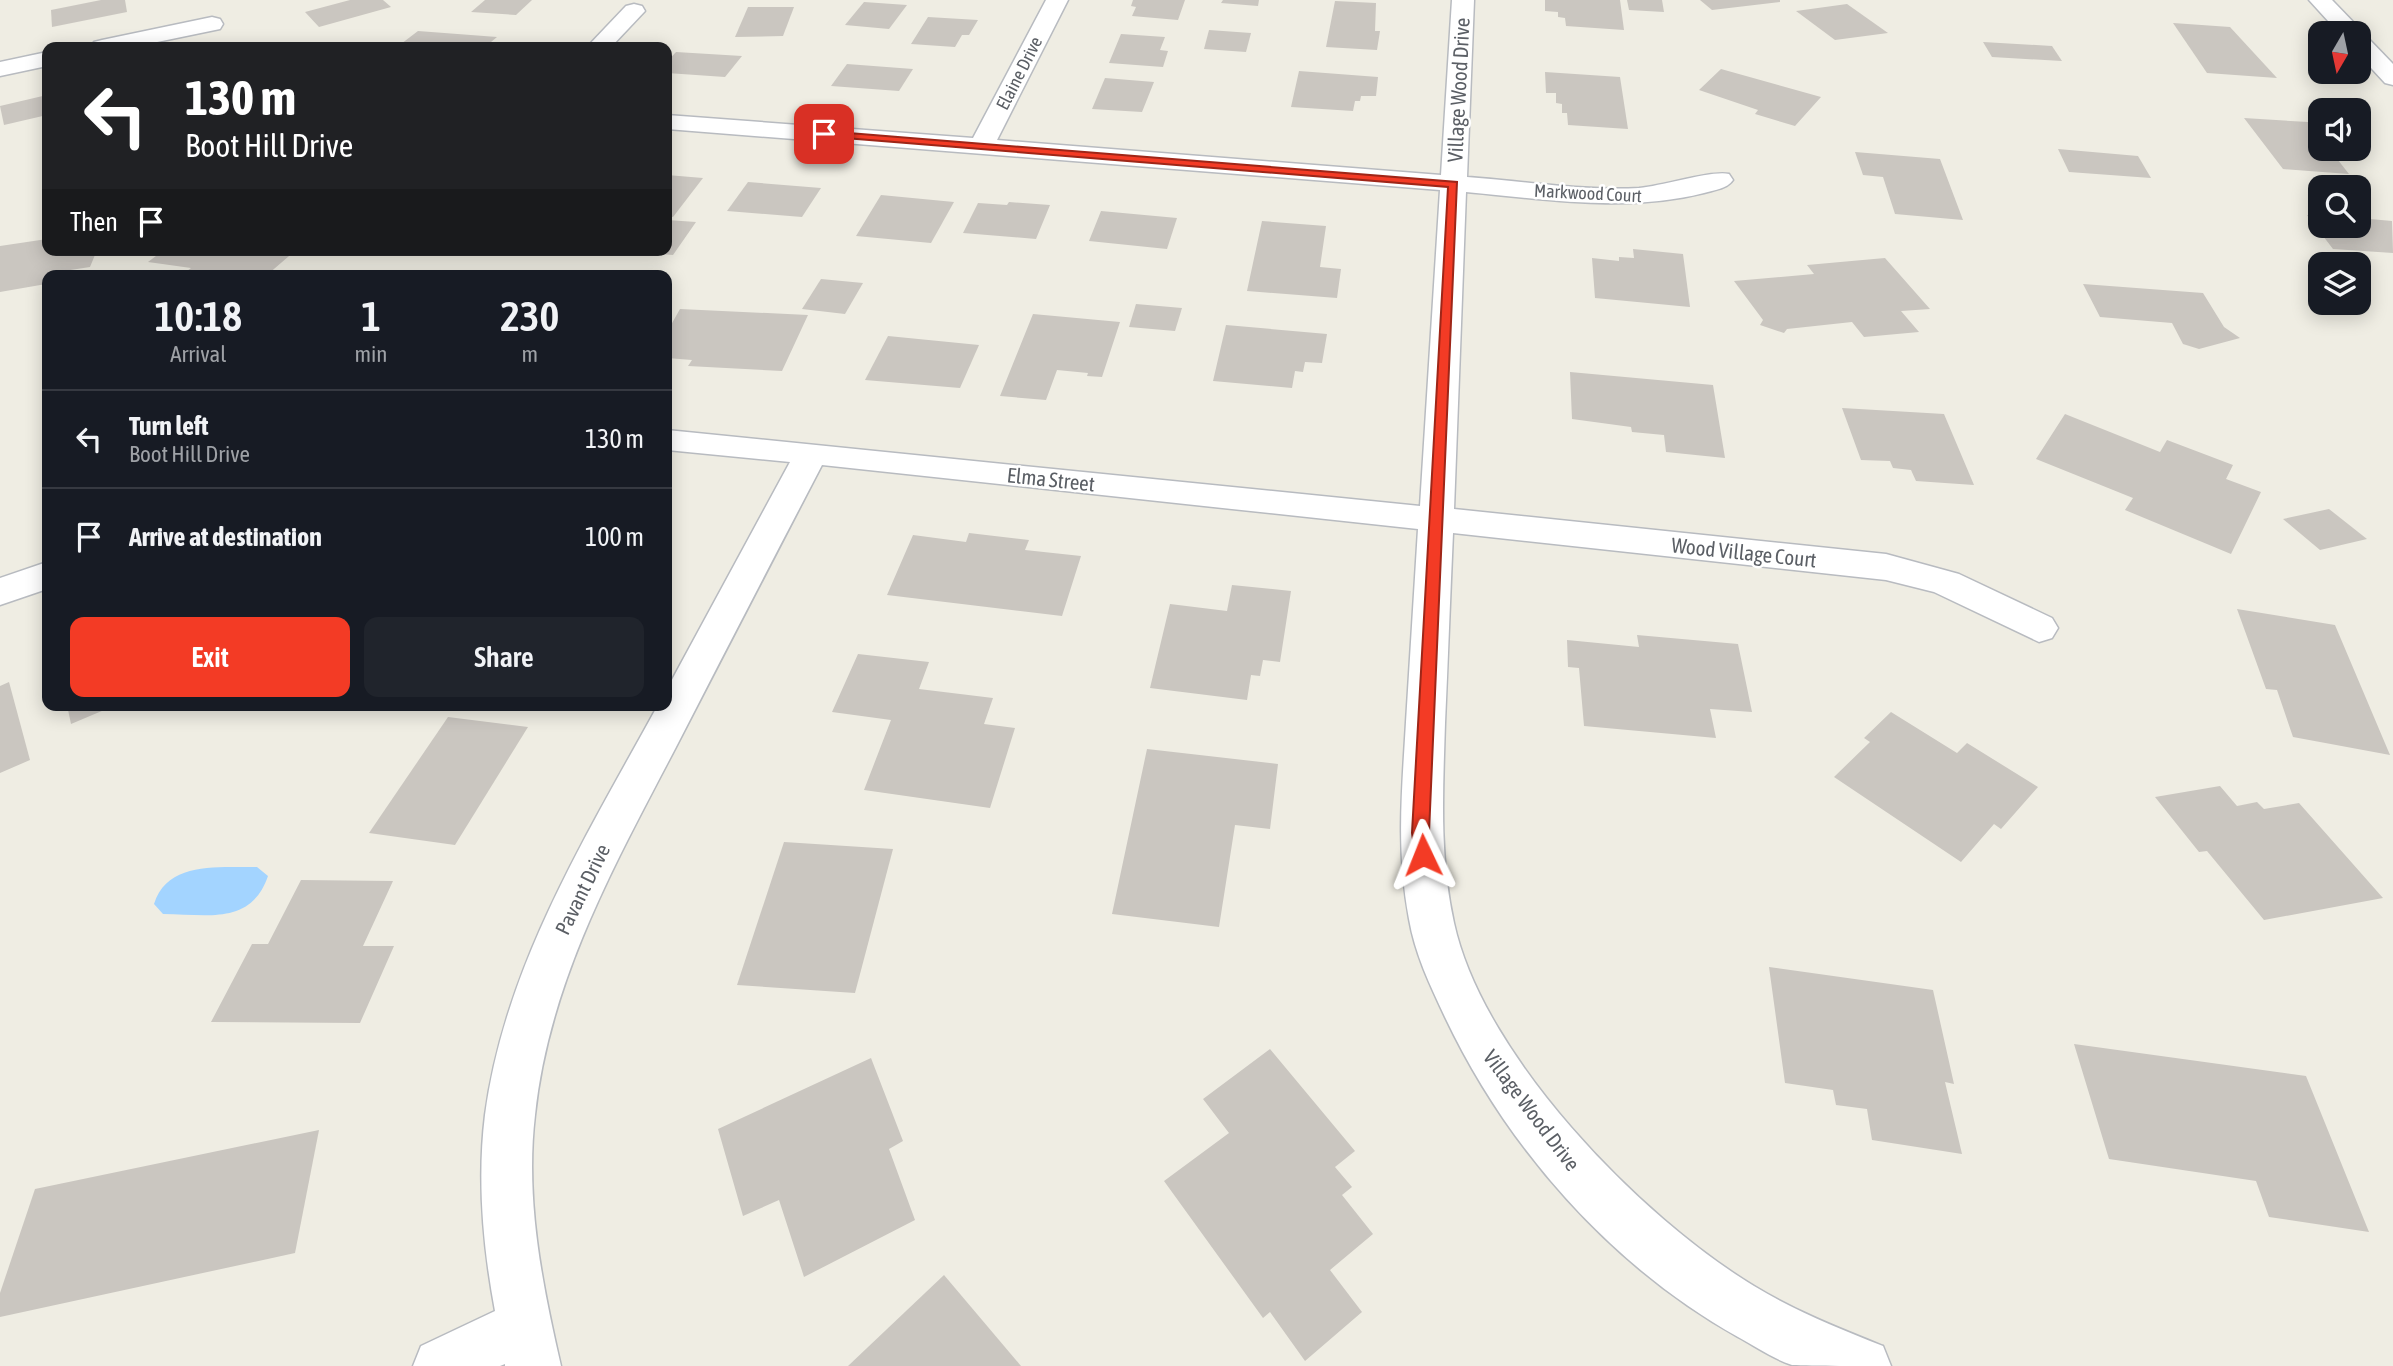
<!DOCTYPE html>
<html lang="en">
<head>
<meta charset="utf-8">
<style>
  :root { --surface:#171b24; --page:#20242c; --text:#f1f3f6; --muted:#9ea1a6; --line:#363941; --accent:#f33b25 }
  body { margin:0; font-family:"Asap Condensed",sans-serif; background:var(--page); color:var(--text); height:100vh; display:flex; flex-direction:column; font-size:26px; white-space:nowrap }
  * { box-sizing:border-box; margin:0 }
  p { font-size:23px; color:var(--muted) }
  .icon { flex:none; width:38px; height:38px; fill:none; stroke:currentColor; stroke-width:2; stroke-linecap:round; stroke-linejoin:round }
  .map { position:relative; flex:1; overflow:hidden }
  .details { position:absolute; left:42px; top:270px; width:630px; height:441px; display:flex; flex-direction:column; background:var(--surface); border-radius:14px; box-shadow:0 4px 18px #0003 }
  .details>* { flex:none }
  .hud { position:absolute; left:42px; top:42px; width:630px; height:214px; border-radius:14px; box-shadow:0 4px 18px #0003; background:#202124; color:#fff; overflow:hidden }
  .needle { width:46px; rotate:189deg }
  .tools { position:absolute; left:2308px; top:21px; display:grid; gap:14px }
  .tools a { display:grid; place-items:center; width:63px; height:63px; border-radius:14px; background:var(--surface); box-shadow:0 4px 18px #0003; font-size:35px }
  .pin { position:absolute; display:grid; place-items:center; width:60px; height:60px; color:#fff; margin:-30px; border-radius:14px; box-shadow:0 4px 10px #0006 }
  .me { position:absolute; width:77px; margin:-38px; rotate:358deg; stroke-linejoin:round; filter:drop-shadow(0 0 5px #0008) }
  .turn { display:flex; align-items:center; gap:24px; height:147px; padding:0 28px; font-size:32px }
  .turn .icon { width:91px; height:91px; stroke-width:2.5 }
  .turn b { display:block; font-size:49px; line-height:60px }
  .then { display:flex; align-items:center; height:66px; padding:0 28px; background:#0003; gap:14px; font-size:26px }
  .eta { display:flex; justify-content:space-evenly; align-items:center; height:119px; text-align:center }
  .eta b { font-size:42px; font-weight:600; line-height:49px }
  .action { display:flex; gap:14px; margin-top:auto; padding:14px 28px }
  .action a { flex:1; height:80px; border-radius:14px; background:var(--accent); color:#fff; font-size:28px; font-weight:600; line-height:80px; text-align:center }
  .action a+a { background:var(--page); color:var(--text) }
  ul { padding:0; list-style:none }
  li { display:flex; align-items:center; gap:21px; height:98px; padding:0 28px; border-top:2px solid var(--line) }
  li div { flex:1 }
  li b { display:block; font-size:26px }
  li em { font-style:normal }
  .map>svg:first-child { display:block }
  .water { fill:#a3d4ff }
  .building { fill:#cac6c0 }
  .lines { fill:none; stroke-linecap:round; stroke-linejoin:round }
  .minor-casing { stroke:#b8bbc0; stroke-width:3 }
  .minor { fill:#fff; fill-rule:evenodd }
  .route { fill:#f33b25; stroke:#9e2618; stroke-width:2 }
  .labels { text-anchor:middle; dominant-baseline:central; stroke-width:5; stroke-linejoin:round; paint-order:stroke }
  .far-street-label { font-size:18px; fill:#5b5f65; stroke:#fff }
  .street-label { font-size:21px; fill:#5b5f65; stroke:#fff }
</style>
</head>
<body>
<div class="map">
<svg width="2393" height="1366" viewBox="0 0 2393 1366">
  <rect width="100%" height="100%" fill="#efede3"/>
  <path class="water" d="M 257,867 L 268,876 C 251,926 206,914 163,914 L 154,904 C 168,860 220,868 257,867 Z"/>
  <g class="building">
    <polygon points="101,0 125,0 127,12 52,27 51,10"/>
    <polygon points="350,0 383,0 391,7 319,27 305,12"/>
    <polygon points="485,0 532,0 516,15 471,12"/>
    <polygon points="1133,0 1185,0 1178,20 1132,16 1136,7 1131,6"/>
    <polygon points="1223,0 1259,0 1258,6 1221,3"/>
    <polygon points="1545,0 1620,0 1624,30 1566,26 1565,18 1558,17 1558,12 1545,11"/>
    <polygon points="1627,0 1662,0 1664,12 1629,10"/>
    <polygon points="1700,0 1780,0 1780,2 1712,10"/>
    <polygon points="1335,1 1376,3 1375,31 1380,31 1377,50 1326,47"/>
    <polygon points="864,2 907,5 889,29 845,25"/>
    <polygon points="1847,4 1888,33 1835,40 1796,11"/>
    <polygon points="748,7 794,7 783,36 735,37"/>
    <polygon points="928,17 978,20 969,35 962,35 955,47 911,44"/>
    <polygon points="2173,23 2230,27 2277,78 2207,73"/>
    <polygon points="1209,30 1251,33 1246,52 1204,49"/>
    <polygon points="418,31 497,37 485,47 397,47"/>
    <polygon points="1121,34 1165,37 1160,50 1168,51 1163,67 1109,63"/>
    <polygon points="1983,42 2052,46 2062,61 1992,57"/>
    <polygon points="676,52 742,56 725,77 667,73 667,62"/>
    <polygon points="847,64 913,69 899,91 831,86"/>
    <polygon points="1721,69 1821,97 1795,126 1755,114 1758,110 1699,90"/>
    <polygon points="1299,71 1378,77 1376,96 1361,96 1360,101 1355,101 1353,111 1291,107"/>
    <polygon points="1545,72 1620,77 1628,129 1568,125 1567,113 1562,113 1562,104 1556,103 1556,93 1546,93"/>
    <polygon points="1105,78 1154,82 1142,112 1092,109"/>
    <polygon points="47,95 47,115 4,125 0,106"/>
    <polygon points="2244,118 2308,122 2314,130 2320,130 2320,149 2337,149 2343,156 2334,155 2349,174 2283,169"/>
    <polygon points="2058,149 2138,156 2151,178 2069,172"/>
    <polygon points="1855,152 1940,159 1963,220 1895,214 1883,177 1863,175"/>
    <polygon points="667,175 703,178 673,217 667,216"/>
    <polygon points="748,182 821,188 802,217 727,211"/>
    <polygon points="881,195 954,202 931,243 856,236"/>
    <polygon points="1009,202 1050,205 1036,239 963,233 978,203 1007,205"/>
    <polygon points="1101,211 1177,218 1167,249 1089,241"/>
    <polygon points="2307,215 2320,216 2320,226 2359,226 2359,218 2392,221 2393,253 2333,249"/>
    <polygon points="667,220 696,222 673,255 631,252 667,250"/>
    <polygon points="1262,221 1326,226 1320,267 1341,269 1337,298 1247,291"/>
    <polygon points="47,239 47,250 97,250 90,267 51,273 47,275 46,284 0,292 0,246"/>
    <polygon points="1633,249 1683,254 1690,307 1595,298 1592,258 1619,261 1619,257 1634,258"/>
    <polygon points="164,250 296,250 267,275 182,275 191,268 148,262"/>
    <polygon points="1885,258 1930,309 1901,311 1919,332 1864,337 1852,322 1787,329 1784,333 1760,325 1763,320 1734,281 1814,274 1807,265"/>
    <polygon points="821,279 863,283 845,314 802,309"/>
    <polygon points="2083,284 2203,293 2224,327 2240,338 2199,349 2183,344 2172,323 2100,317"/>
    <polygon points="1136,304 1182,308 1175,331 1129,327"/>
    <polygon points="680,309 808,315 782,371 688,366 692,360 667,358 667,332"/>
    <polygon points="1033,314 1120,322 1102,377 1087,376 1088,373 1057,370 1046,400 1000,396"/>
    <polygon points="1226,325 1327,334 1322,363 1305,362 1303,372 1295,371 1292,388 1213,381"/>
    <polygon points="888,336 979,345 960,388 865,380"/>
    <polygon points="1570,372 1713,385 1725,458 1666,452 1664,435 1632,432 1631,427 1572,419"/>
    <polygon points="1842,408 1944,414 1974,485 1916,481 1911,470 1893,468 1890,461 1861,460"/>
    <polygon points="2065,414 2160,452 2167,440 2233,465 2226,479 2261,492 2231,554 2125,510 2133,498 2036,459"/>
    <polygon points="2329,509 2367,539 2320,550 2283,519"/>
    <polygon points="969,533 1029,540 1025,550 1081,556 1062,616 887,595 913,535 966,542"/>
    <polygon points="1232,585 1291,591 1280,662 1263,660 1260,676 1251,675 1247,700 1150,688 1170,604 1227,611"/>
    <polygon points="2237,609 2335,625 2390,755 2293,737 2277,690 2266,689"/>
    <polygon points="1637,635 1738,644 1752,712 1710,709 1716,738 1584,726 1579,668 1568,667 1567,640 1639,647"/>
    <polygon points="858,654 929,662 919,689 993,698 984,724 1015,728 990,808 864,790 891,720 832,712"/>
    <polygon points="9,682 30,760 0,773 0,686"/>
    <polygon points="67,705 116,705 71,724"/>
    <polygon points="1891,712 1957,753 1967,743 2038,787 2001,829 1994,824 1961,862 1834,777 1870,742 1864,738"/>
    <polygon points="448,717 528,727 455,845 369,833"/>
    <polygon points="1147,749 1278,764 1270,829 1235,825 1219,927 1112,914"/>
    <polygon points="2220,786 2237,806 2257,802 2264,809 2299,803 2383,898 2264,920 2207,851 2199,852 2155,797"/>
    <polygon points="784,842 893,849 855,993 737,985"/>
    <polygon points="301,880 393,881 363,946 394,946 360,1023 211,1022 252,944 268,944"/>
    <polygon points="1769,967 1933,990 1954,1084 1945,1082 1962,1154 1872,1140 1867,1109 1836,1105 1833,1090 1785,1083"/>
    <polygon points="2074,1044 2306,1076 2369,1232 2269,1217 2256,1181 2109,1159"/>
    <polygon points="1270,1049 1355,1151 1335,1167 1352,1187 1342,1195 1373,1234 1330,1270 1362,1312 1305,1361 1270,1312 1263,1318 1164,1181 1229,1133 1203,1099"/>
    <polygon points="871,1058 903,1141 889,1149 915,1220 804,1277 779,1200 743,1216 718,1129"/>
    <polygon points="319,1130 295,1253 0,1317 0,1293 35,1189"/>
    <polygon points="944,1275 1021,1366 848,1366"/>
  </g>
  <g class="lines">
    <defs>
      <g id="minor">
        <path d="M 1046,0 L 1068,0 L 997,140 L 1441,175 L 1452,0 L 1474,0 L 1467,177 C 1524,181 1582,191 1639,188 C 1663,186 1712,170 1729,174 L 1733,180 C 1727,189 1714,190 1704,193 C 1626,213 1545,199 1466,192 L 1454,509 L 1886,554 L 1959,574 L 2052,618 L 2058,628 L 2052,638 L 2039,642 L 1934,592 L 1886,580 L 1453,533 C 1450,596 1448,660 1445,723 C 1443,791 1439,855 1454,923 C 1483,1056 1640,1217 1754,1286 C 1795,1311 1838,1328 1883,1346 L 1891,1366 C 1868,1366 1810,1366 1792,1365 C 1773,1359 1755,1346 1738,1337 C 1611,1266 1507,1148 1445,1017 C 1430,985 1415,954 1409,919 C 1396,850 1402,791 1406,722 C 1410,658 1414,593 1418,529 L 822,465 C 773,559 724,653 676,747 C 615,864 549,981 535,1115 C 525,1199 542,1284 561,1366 L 505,1366 L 505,1364 L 500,1366 L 413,1366 L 421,1346 L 495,1311 C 483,1247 477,1179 485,1115 C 505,965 587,835 658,705 L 667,705 L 667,689 L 790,462 L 667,450 L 667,430 L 1420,506 L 1440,190 L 667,129 L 667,115 L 973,138 Z"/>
        <polygon points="2309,0 2332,0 2359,28 2362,33 2360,36 2367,37 2393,64 2393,85 2385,83 2359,55 2359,33 2339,33"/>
        <polygon points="634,4 642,6 645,11 611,47 587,47 626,6"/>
        <polygon points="212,17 220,19 223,24 220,29 133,47 91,47 94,42 102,40"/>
        <polygon points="47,52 47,66 0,76 0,62"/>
        <polygon points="47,562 47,589 0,605 0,578"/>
      </g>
    </defs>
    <use href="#minor" class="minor-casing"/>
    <use href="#minor" class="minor"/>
  </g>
  <polygon class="route" points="824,131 1457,182 1429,833 1431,855 1429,861 1423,863 1416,861 1412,833 1448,187 820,136 819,134"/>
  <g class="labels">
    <g class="far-street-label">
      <text transform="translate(1019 73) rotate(-63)">Elaine Drive</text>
      <text transform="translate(1588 193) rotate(3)">Markwood Court</text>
    </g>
    <g class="street-label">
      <text transform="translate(1458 90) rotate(-87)">Village Wood Drive</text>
      <text transform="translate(1051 479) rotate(6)">Elma Street</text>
      <text transform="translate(1744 552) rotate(6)">Wood Village Court</text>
      <text transform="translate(582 889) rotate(-64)">Pavant Drive</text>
      <text transform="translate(1532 1110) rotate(53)">Village Wood Drive</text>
    </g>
  </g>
</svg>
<div class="tools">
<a><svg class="needle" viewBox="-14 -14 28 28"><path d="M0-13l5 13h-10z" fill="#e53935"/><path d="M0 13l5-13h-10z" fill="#9ea1a6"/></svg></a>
<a><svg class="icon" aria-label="sound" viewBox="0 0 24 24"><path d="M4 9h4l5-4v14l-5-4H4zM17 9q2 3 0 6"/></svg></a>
<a><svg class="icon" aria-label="search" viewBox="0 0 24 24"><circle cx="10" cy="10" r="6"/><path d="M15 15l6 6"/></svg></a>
<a><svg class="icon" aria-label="layers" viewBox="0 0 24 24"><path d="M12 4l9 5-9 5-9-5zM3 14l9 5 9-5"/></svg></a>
</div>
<div class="pin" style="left:824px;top:134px;background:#d93025"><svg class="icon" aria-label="arrive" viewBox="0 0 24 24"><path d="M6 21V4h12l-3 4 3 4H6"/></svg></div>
<svg class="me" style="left:1423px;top:855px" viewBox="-20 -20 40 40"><path d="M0-17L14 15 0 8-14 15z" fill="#f33b25" stroke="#fff" stroke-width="4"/></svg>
<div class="hud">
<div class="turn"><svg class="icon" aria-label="left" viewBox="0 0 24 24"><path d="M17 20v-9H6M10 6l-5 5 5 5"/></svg><div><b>130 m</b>Boot Hill Drive</div></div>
<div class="then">Then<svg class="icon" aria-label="arrive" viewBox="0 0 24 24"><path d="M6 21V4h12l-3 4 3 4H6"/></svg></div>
</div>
<section class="details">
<div class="eta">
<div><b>10:18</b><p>Arrival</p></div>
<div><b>1</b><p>min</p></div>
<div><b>230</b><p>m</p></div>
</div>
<ul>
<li><svg class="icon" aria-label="left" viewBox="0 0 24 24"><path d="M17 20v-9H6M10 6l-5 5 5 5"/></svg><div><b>Turn left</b><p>Boot Hill Drive</p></div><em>130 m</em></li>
<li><svg class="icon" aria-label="arrive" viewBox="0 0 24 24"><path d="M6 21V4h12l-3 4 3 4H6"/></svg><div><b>Arrive at destination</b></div><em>100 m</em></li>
</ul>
<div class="action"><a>Exit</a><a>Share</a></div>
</section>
</div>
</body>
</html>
